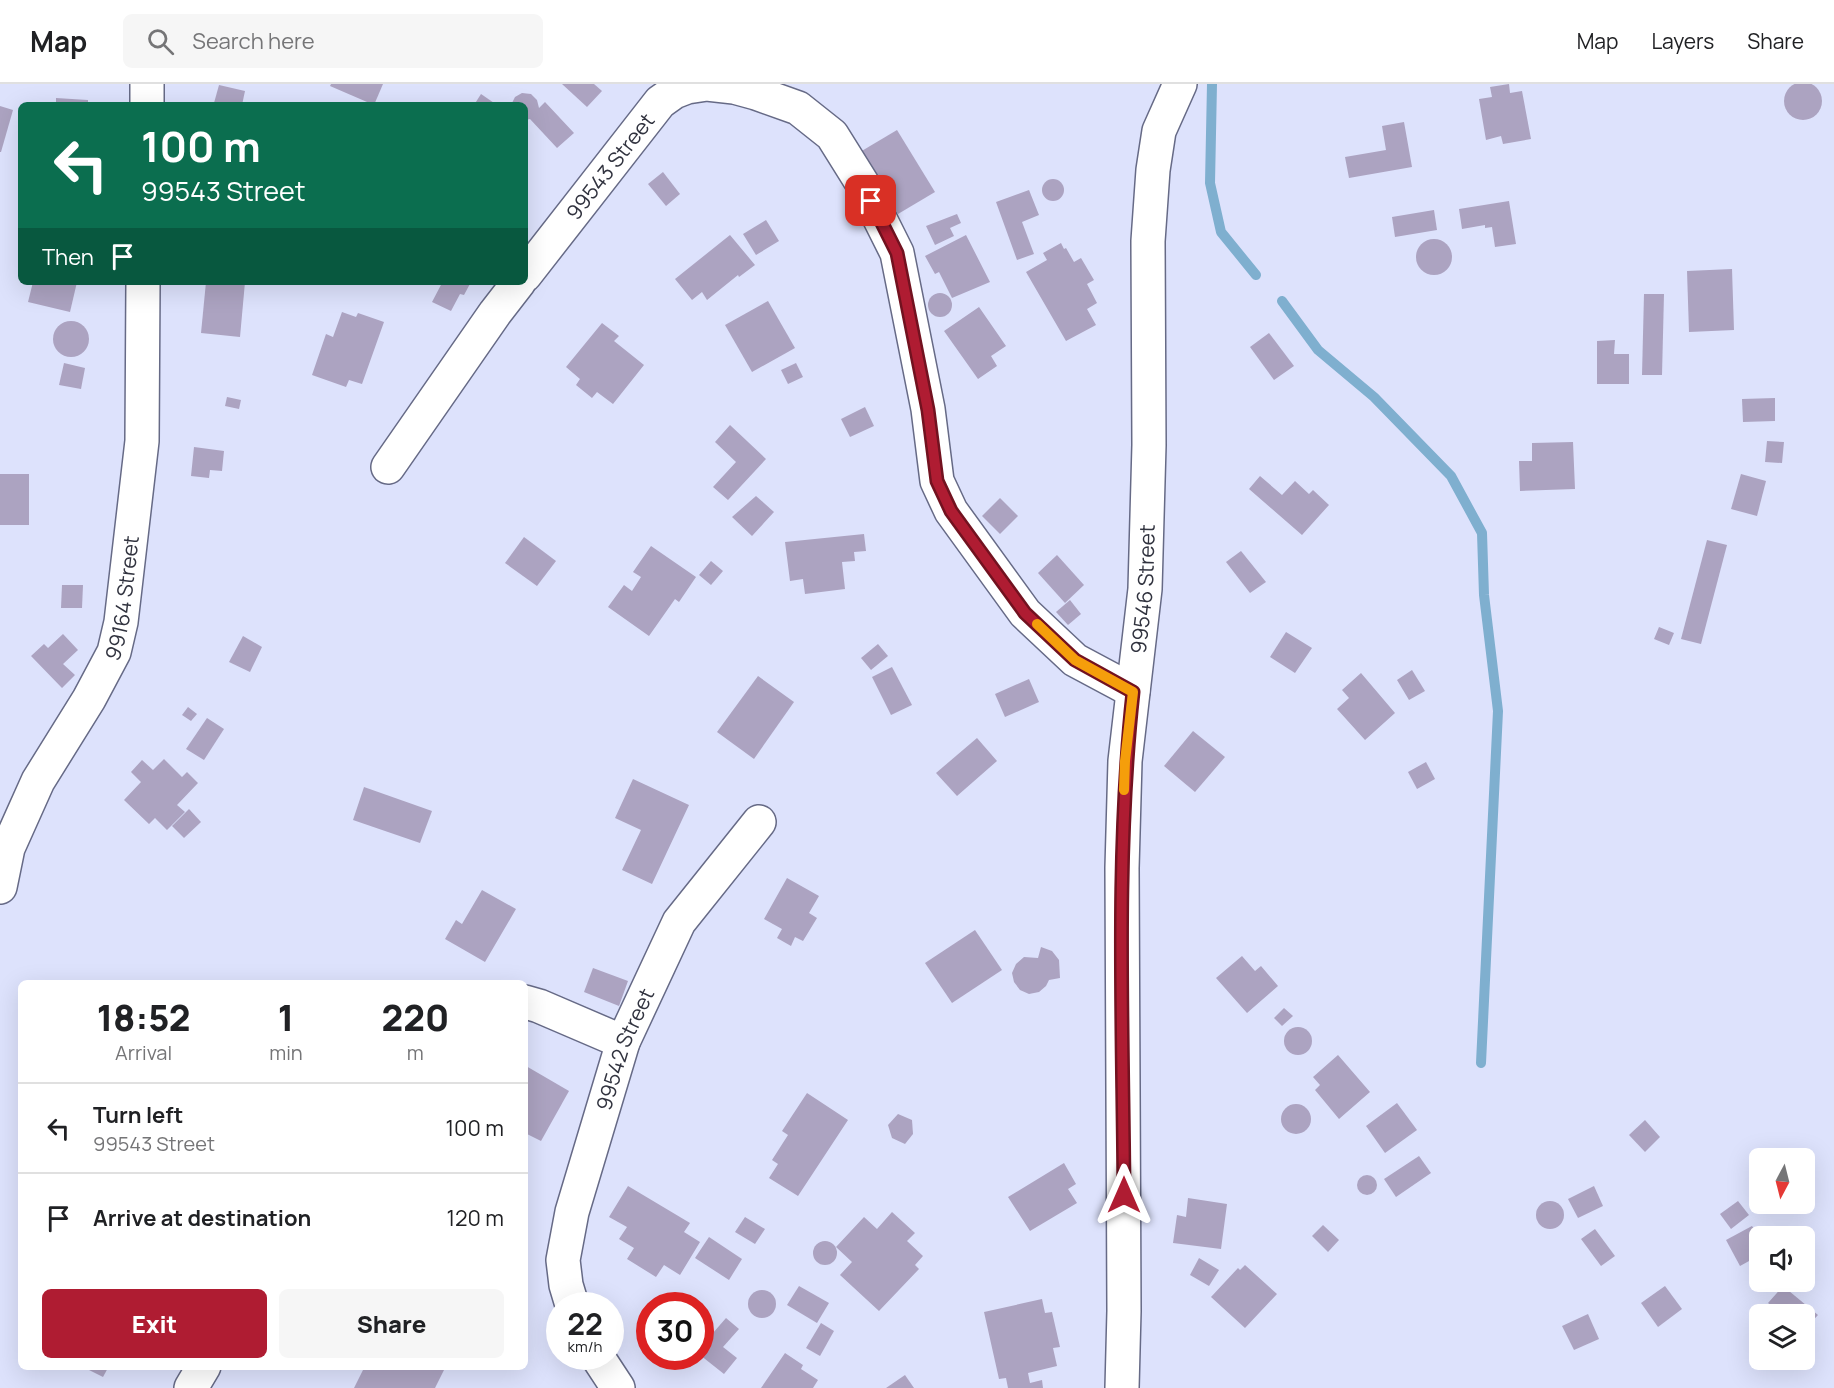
<!DOCTYPE html>
<html lang="en">
<head>
<meta charset="utf-8">
<style>
  :root { --surface:#fff; --page:#f6f6f6; --text:#202124; --muted:#757577; --line:#e0e0e0; --accent:#af1c32 }
  body { margin:0; font-family:Manrope,sans-serif; background:var(--page); color:var(--text); height:100vh; display:flex; flex-direction:column; font-size:22px; white-space:nowrap }
  * { box-sizing:border-box; margin:0 }
  p { font-size:20px; color:var(--muted) }
  .icon { flex:none; width:33px; height:33px; fill:none; stroke:currentColor; stroke-width:2; stroke-linecap:round; stroke-linejoin:round }
  .map { position:relative; flex:1; overflow:hidden }
  .panel { position:absolute; left:18px; top:896px; width:510px; height:390px; display:flex; flex-direction:column; background:var(--surface); border-radius:9px; box-shadow:0 6px 24px #0002 }
  .panel>* { flex:none }
  .hud { position:absolute; left:18px; top:18px; width:510px; height:183px; border-radius:9px; box-shadow:0 6px 24px #0002; background:#0b6e4f; color:#fff; overflow:hidden }
  .needle { width:39px; rotate:187deg }
  .buttons { position:absolute; left:1749px; top:1064px; display:grid; gap:12px }
  .buttons a { display:grid; place-items:center; width:66px; height:66px; border-radius:9px; background:var(--surface); box-shadow:0 6px 24px #0002; font-size:30px }
  .speed { position:absolute; left:546px; top:1208px; display:flex; gap:12px; font-size:30px; font-weight:700; text-align:center }
  .speed>* { display:grid; place-content:center; width:78px; height:78px; border-radius:50%; background:var(--surface); box-shadow:0 6px 24px #0002; line-height:1 }
  .speed small { font-size:15px; font-weight:400 }
  .speed .limit { border:9px solid #d22; background:#fff; color:#111 }
  .pin { position:absolute; display:grid; place-items:center; width:51px; height:51px; color:#fff; margin:-26px; border-radius:12px; box-shadow:0 3px 9px #0006 }
  .me { position:absolute; width:66px; margin:-33px; rotate:0deg; stroke-linejoin:round; filter:drop-shadow(0 0 4px #0008) }
  .turn { display:flex; align-items:center; gap:21px; height:126px; padding:0 24px; font-size:27px }
  .turn .icon { width:78px; height:78px; stroke-width:2.5 }
  .turn b { display:block; font-size:42px; line-height:51px }
  .then { display:flex; align-items:center; height:57px; padding:0 24px; background:#0003; gap:12px; font-size:22px }
  .eta { display:flex; justify-content:space-evenly; align-items:center; height:102px; text-align:center }
  .eta b { font-size:36px; font-weight:800; line-height:42px }
  .button { display:flex; gap:12px; margin-top:auto; padding:12px 24px }
  .button a { flex:1; height:69px; border-radius:9px; background:var(--accent); color:#fff; font-size:24px; font-weight:800; line-height:69px; text-align:center }
  .button a+a { background:var(--page); color:var(--text) }
  ul { padding:0; list-style:none }
  li { display:flex; align-items:center; gap:18px; height:90px; padding:0 24px; border-top:2px solid var(--line) }
  li div { flex:1 }
  li b { display:block; font-size:22px }
  li em { font-style:normal }
  header { display:flex; align-items:center; gap:36px; box-sizing:border-box; height:84px; padding:0 30px; background:var(--surface); border-bottom:2px solid var(--line) }
  header strong { font-size:28px }
  nav { display:flex; gap:33px; margin-inline-start:auto; font-size:21px }
  .search { width:420px; height:54px; background:var(--page); display:flex; align-items:center; gap:15px; box-sizing:border-box; padding:0 21px; border-radius:9px; color:var(--muted); font-size:22px }
  .map>svg:first-child { display:block }
  .lines { fill:none; stroke-linecap:round; stroke-linejoin:round }
  .stream { stroke:#7fafcf; stroke-width:10 }
  .building { fill:#aca3c1 }
  .minor-casing { stroke:#666a86; stroke-width:36 }
  .minor { stroke:#fff; stroke-width:33 }
  .route-casing { stroke:#721220; stroke-width:15 }
  .route { stroke:#af1c32; stroke-width:10 }
  .slow { stroke:#f59e0b; stroke-width:10 }
  .labels { text-anchor:middle; dominant-baseline:central; stroke-width:4.5; stroke-linejoin:round; paint-order:stroke }
  .street-label { font-size:21px; fill:#31333f; stroke:#dde2fc }
</style>
</head>
<body>
<header>
<strong>Map</strong>
<div class="search"><svg class="icon" aria-label="search" viewBox="0 0 24 24"><circle cx="10" cy="10" r="6"/><path d="M15 15l6 6"/></svg>Search here</div>
<nav><a>Map</a><a>Layers</a><a>Share</a></nav>
</header>
<div class="map">
<svg width="1834" height="1304" viewBox="0 0 1834 1304">
  <rect width="100%" height="100%" fill="#dde2fc"/>
  <g class="lines">
    <g class="stream">
      <polyline points="1212,0 1210,99 1221,148 1256,191"/>
      <polyline points="1282,217 1318,266 1374,313 1451,392 1482,449 1484,511 1498,627 1481,979"/>
    </g>
  </g>
  <g class="building">
    <circle cx="1803" cy="17" r="19"/>
    <polygon points="331,0 383,0 374,21 330,2"/>
    <polygon points="562,0 594,0 602,7 587,23"/>
    <polygon points="1509,0 1510,9 1522,7 1531,55 1503,60 1501,52 1486,56 1479,15 1492,13 1490,3"/>
    <polygon points="219,1 245,7 242,21 214,19"/>
    <polygon points="522,9 531,10 537,16 539,24 545,18 574,49 557,64 530,35 525,36 525,21 511,21 515,13"/>
    <polygon points="481,10 497,21 474,21"/>
    <polygon points="56,14 88,16 88,21 56,21"/>
    <polygon points="0,22 13,26 1,68 0,68"/>
    <polygon points="1404,38 1412,83 1349,94 1345,73 1386,66 1382,42"/>
    <polygon points="897,46 935,108 898,130 860,68"/>
    <polygon points="663,88 680,110 666,122 648,100"/>
    <circle cx="1053" cy="106" r="11"/>
    <polygon points="1029,106 1039,131 1022,138 1034,170 1017,176 996,118"/>
    <polygon points="1509,117 1516,160 1495,163 1492,143 1485,144 1485,141 1462,145 1459,125"/>
    <polygon points="1434,126 1437,146 1395,153 1392,133"/>
    <polygon points="957,130 961,139 950,144 954,152 935,161 926,142"/>
    <polygon points="766,136 779,157 756,171 743,150"/>
    <polygon points="730,151 755,181 739,193 738,191 707,216 702,208 692,216 675,195"/>
    <polygon points="966,151 990,198 952,214 939,188 935,190 925,172"/>
    <circle cx="1434" cy="173" r="18"/>
    <polygon points="1061,159 1064,165 1066,164 1074,178 1081,174 1094,196 1087,200 1097,219 1087,225 1096,241 1066,257 1026,188 1047,176 1043,169"/>
    <polygon points="1732,185 1734,246 1689,248 1687,187"/>
    <polygon points="33,198 77,198 70,228 28,218"/>
    <polygon points="206,198 245,198 240,253 201,249"/>
    <polygon points="448,198 471,198 464,211 460,210 451,227 432,218 442,199 446,201"/>
    <circle cx="940" cy="221" r="12"/>
    <polygon points="1644,210 1664,210 1662,291 1642,291"/>
    <polygon points="768,217 795,264 752,288 725,241"/>
    <polygon points="979,223 1006,262 991,272 997,282 978,295 944,247"/>
    <polygon points="342,228 356,233 358,229 384,238 362,300 349,296 346,303 312,291 326,250 333,253"/>
    <circle cx="71" cy="255" r="18"/>
    <polygon points="602,239 619,252 614,257 644,281 613,320 597,308 592,314 576,301 580,295 566,283"/>
    <polygon points="1269,249 1294,282 1274,296 1250,263"/>
    <polygon points="1615,256 1614,270 1629,270 1629,300 1597,300 1597,257"/>
    <polygon points="64,279 85,284 81,305 59,301"/>
    <polygon points="796,279 803,293 788,300 781,286"/>
    <polygon points="227,313 241,316 239,325 225,322"/>
    <polygon points="1775,314 1775,337 1743,338 1742,315"/>
    <polygon points="865,323 874,342 850,353 841,335"/>
    <polygon points="730,341 766,375 728,416 713,403 736,378 715,358"/>
    <polygon points="1767,357 1784,358 1782,379 1765,378"/>
    <polygon points="1573,358 1575,405 1520,407 1519,377 1532,377 1532,359"/>
    <polygon points="194,363 224,367 222,387 210,386 209,394 191,392"/>
    <rect x="0" y="390" width="29" height="51"/>
    <polygon points="1741,390 1766,397 1757,432 1731,425"/>
    <polygon points="1260,392 1282,411 1295,397 1309,410 1313,406 1329,421 1302,451 1249,405"/>
    <polygon points="756,412 774,428 752,452 732,433"/>
    <polygon points="1000,414 1018,432 1000,450 982,432"/>
    <polygon points="864,450 866,467 854,468 855,477 842,478 845,505 805,510 803,495 790,497 785,458"/>
    <polygon points="524,453 556,477 537,502 505,479"/>
    <polygon points="1707,456 1727,461 1701,560 1681,555"/>
    <polygon points="651,462 696,493 679,518 675,515 649,552 608,523 624,501 632,507 641,493 633,488"/>
    <polygon points="1241,467 1266,498 1250,509 1226,478"/>
    <polygon points="1057,471 1084,501 1065,519 1038,489"/>
    <polygon points="711,477 723,487 711,501 699,491"/>
    <polygon points="62,501 83,501 82,524 61,524"/>
    <polygon points="1070,516 1081,530 1068,541 1056,528"/>
    <polygon points="1659,543 1674,549 1669,561 1654,555"/>
    <polygon points="1286,548 1312,564 1295,589 1270,573"/>
    <polygon points="63,550 78,566 63,580 75,591 62,604 31,572 44,560 48,564"/>
    <polygon points="243,552 262,563 250,588 229,578"/>
    <polygon points="878,560 888,572 871,586 861,574"/>
    <polygon points="892,583 912,621 891,631 872,593"/>
    <polygon points="1412,586 1425,607 1409,616 1397,596"/>
    <polygon points="1361,589 1395,629 1365,656 1337,625 1349,614 1342,606"/>
    <polygon points="758,592 794,618 754,675 717,648"/>
    <polygon points="1029,595 1039,618 1005,633 995,610"/>
    <polygon points="188,623 197,630 191,637 182,631"/>
    <polygon points="207,634 224,645 204,676 186,665"/>
    <polygon points="1193,647 1225,673 1195,708 1164,682"/>
    <polygon points="977,654 997,677 957,712 936,689"/>
    <polygon points="164,675 182,693 187,688 198,699 177,721 185,728 167,746 155,734 149,740 124,716 141,698 131,688 142,676 153,686"/>
    <polygon points="1426,678 1435,695 1417,705 1408,688"/>
    <polygon points="633,695 689,721 652,800 622,786 641,746 615,734"/>
    <polygon points="364,703 432,727 420,759 353,736"/>
    <polygon points="189,725 201,738 184,754 172,742"/>
    <polygon points="787,794 819,812 809,829 817,834 803,857 795,853 791,862 777,854 782,845 764,835"/>
    <polygon points="482,806 516,825 485,878 445,855 456,836 462,840"/>
    <polygon points="975,846 1002,886 952,919 925,879"/>
    <polygon points="1041,863 1052,867 1059,876 1060,894 1049,896 1046,902 1039,908 1029,910 1020,906 1014,898 1012,889 1016,880 1024,873 1038,874"/>
    <polygon points="1242,872 1255,887 1261,882 1278,902 1247,929 1216,894"/>
    <polygon points="593,884 628,897 619,922 584,908"/>
    <polygon points="1284,924 1293,932 1282,942 1274,934"/>
    <circle cx="1298" cy="957" r="14"/>
    <polygon points="1338,971 1370,1008 1339,1035 1315,1006 1320,1001 1313,993"/>
    <polygon points="526,982 569,1007 541,1057 525,1049"/>
    <polygon points="807,1009 848,1036 798,1112 769,1094 778,1080 772,1076 788,1051 782,1047"/>
    <polygon points="1397,1019 1417,1046 1385,1069 1366,1042"/>
    <circle cx="1296" cy="1035" r="15"/>
    <polygon points="898,1030 912,1036 913,1050 905,1060 892,1054 888,1041"/>
    <polygon points="1645,1036 1660,1053 1645,1068 1629,1051"/>
    <polygon points="1419,1072 1431,1089 1396,1113 1384,1095"/>
    <polygon points="1064,1079 1076,1100 1068,1105 1077,1119 1030,1147 1008,1113"/>
    <circle cx="1367" cy="1101" r="10"/>
    <polygon points="628,1102 690,1139 684,1148 700,1158 680,1191 664,1181 656,1193 627,1175 634,1164 619,1155 627,1143 609,1133"/>
    <polygon points="1594,1102 1603,1122 1578,1134 1568,1115"/>
    <polygon points="1188,1114 1227,1120 1221,1165 1173,1159 1177,1131 1186,1133"/>
    <circle cx="1550" cy="1131" r="14"/>
    <polygon points="1738,1117 1749,1131 1731,1145 1720,1130"/>
    <polygon points="892,1128 915,1149 907,1157 923,1172 915,1181 919,1185 879,1227 840,1191 852,1178 836,1163 864,1133 877,1145"/>
    <polygon points="745,1133 765,1145 755,1160 735,1148"/>
    <polygon points="1323,1141 1339,1156 1328,1168 1312,1152"/>
    <polygon points="1752,1142 1760,1155 1760,1171 1740,1182 1726,1156"/>
    <polygon points="1595,1145 1615,1172 1601,1182 1581,1155"/>
    <polygon points="709,1153 742,1175 729,1196 695,1174"/>
    <circle cx="825" cy="1169" r="12"/>
    <polygon points="1199,1174 1219,1186 1209,1202 1190,1191"/>
    <polygon points="1245,1181 1277,1210 1245,1244 1211,1213 1238,1184 1240,1186"/>
    <polygon points="799,1202 829,1219 817,1239 787,1221"/>
    <polygon points="1665,1202 1682,1225 1658,1243 1641,1219"/>
    <polygon points="1783,1202 1818,1231 1804,1246 1804,1230 1782,1230 1768,1219"/>
    <circle cx="762" cy="1220" r="14"/>
    <polygon points="1042,1215 1045,1229 1052,1228 1060,1263 1053,1264 1057,1282 1028,1289 1030,1299 1042,1296 1043,1304 1008,1304 1006,1294 999,1295 984,1228"/>
    <polygon points="1588,1230 1599,1255 1574,1266 1562,1242"/>
    <polygon points="726,1234 739,1245 723,1263 737,1274 724,1290 700,1271 700,1264"/>
    <polygon points="821,1239 834,1247 820,1272 806,1264"/>
    <polygon points="785,1269 803,1281 801,1285 818,1296 813,1304 761,1304"/>
    <polygon points="81,1282 109,1282 103,1293"/>
    <polygon points="365,1282 446,1282 435,1304 354,1304"/>
    <polygon points="905,1291 914,1304 886,1304"/>
  </g>
  <g class="lines">
    <defs>
      <g id="minor">
        <polyline points="147,21 147,0"/>
        <path id="s1" d="M 525,191 L 660,18 L 674,8 L 687,3 L 707,0 L 734,3 L 756,9 L 798,24 L 832,51 L 862,99 L 897,169 L 928,325 L 937,397 L 951,427 L 1025,529 L 1075,576 L 1133,607"/>
        <polyline points="388,383 495,229 519,198"/>
        <path id="s2" d="M 0,803 L 8,764 L 38,697 L 89,615 L 114,568 L 121,538 L 142,357 L 143,198"/>
        <polyline points="525,918 539,922 623,958"/>
        <path id="s3" d="M 572,1221 L 566,1201 L 563,1176 L 572,1128 L 623,958 L 679,838 L 759,738"/>
        <polyline points="597,1272 618,1304"/>
        <polyline points="191,1304 204,1282"/>
        <path id="s4" d="M 1122,1304 L 1124,1227 L 1122,784 L 1125,677 L 1145,505 L 1149,361 L 1148,157 L 1153,86 L 1159,47 L 1180,0"/>
      </g>
    </defs>
    <use href="#minor" class="minor-casing"/>
    <use href="#minor" class="minor"/>
  </g>
  <g class="lines">
    <defs>
      <path id="route" d="M 871,117 L 897,169 L 928,326 L 937,397 L 951,427 L 1025,529 L 1075,576 L 1133,608 C 1115,774 1123,943 1124,1111"/>
    </defs>
    <use href="#route" class="route-casing"/>
    <use href="#route" class="route"/>
    <polyline class="slow" points="1037,540 1075,576 1133,608 1125,677 1124,706"/>
  </g>
  <g class="labels">
    <g class="street-label">
      <text stroke="none"><textPath href="#s1" startOffset="138">99543 Street</textPath></text>
      <text stroke="none"><textPath href="#s4" startOffset="800">99546 Street</textPath></text>
      <text stroke="none"><textPath href="#s2" startOffset="318">99164 Street</textPath></text>
      <text stroke="none"><textPath href="#s3" startOffset="266">99542 Street</textPath></text>
    </g>
  </g>
</svg>
<div class="buttons">
<a><svg class="needle" viewBox="-14 -14 28 28"><path d="M0-13l5 13h-10z" fill="#e53935"/><path d="M0 13l5-13h-10z" fill="#757577"/></svg></a>
<a><svg class="icon" aria-label="sound" viewBox="0 0 24 24"><path d="M4 9h4l5-4v14l-5-4H4zM17 9q2 3 0 6"/></svg></a>
<a><svg class="icon" aria-label="layers" viewBox="0 0 24 24"><path d="M12 4l9 5-9 5-9-5zM3 14l9 5 9-5"/></svg></a>
</div>
<div class="speed"><div>22<small>km/h</small></div><div class="limit">30</div></div>
<div class="pin" style="left:871px;top:117px;background:#d93025"><svg class="icon" aria-label="arrive" viewBox="0 0 24 24"><path d="M6 21V4h12l-3 4 3 4H6"/></svg></div>
<svg class="me" style="left:1124px;top:1111px" viewBox="-20 -20 40 40"><path d="M0-17L14 15 0 8-14 15z" fill="#af1c32" stroke="#fff" stroke-width="4"/></svg>
<div class="hud">
<div class="turn"><svg class="icon" aria-label="left" viewBox="0 0 24 24"><path d="M17 20v-9H6M10 6l-5 5 5 5"/></svg><div><b>100 m</b>99543 Street</div></div>
<div class="then">Then<svg class="icon" aria-label="arrive" viewBox="0 0 24 24"><path d="M6 21V4h12l-3 4 3 4H6"/></svg></div>
</div>
<section class="panel">
<div class="eta">
<div><b>18:52</b><p>Arrival</p></div>
<div><b>1</b><p>min</p></div>
<div><b>220</b><p>m</p></div>
</div>
<ul>
<li><svg class="icon" aria-label="left" viewBox="0 0 24 24"><path d="M17 20v-9H6M10 6l-5 5 5 5"/></svg><div><b>Turn left</b><p>99543 Street</p></div><em>100 m</em></li>
<li><svg class="icon" aria-label="arrive" viewBox="0 0 24 24"><path d="M6 21V4h12l-3 4 3 4H6"/></svg><div><b>Arrive at destination</b></div><em>120 m</em></li>
</ul>
<div class="button"><a>Exit</a><a>Share</a></div>
</section>
</div>
</body>
</html>
